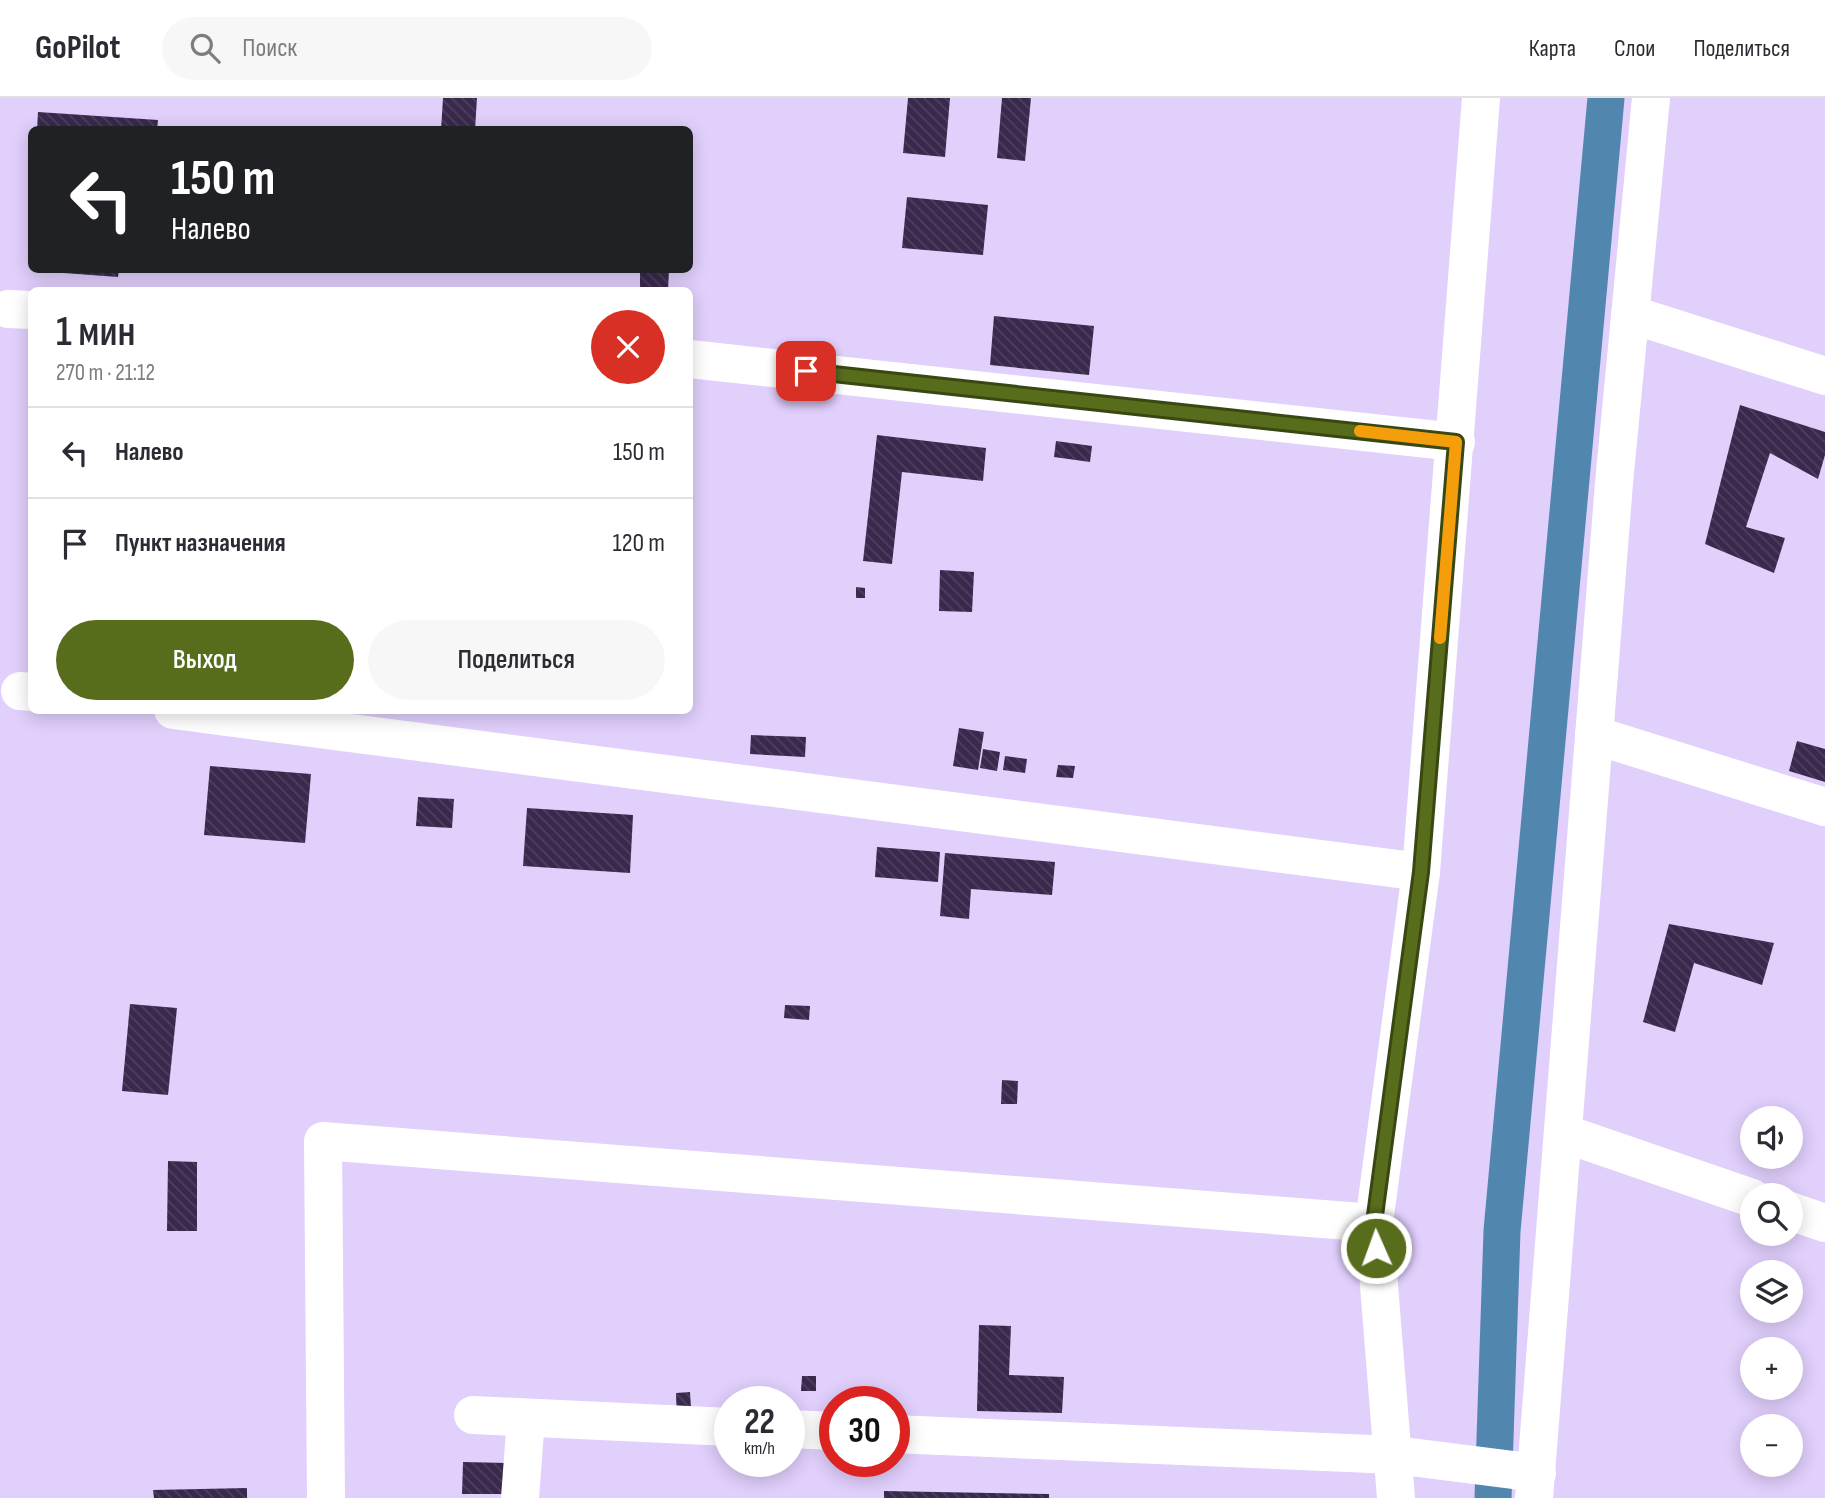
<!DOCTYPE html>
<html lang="ru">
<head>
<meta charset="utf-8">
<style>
  :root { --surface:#fff; --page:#f7f7f7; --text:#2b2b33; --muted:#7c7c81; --line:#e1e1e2; --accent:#586d1c }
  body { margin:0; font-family:"Sofia Sans Condensed",sans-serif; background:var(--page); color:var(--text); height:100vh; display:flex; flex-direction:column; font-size:26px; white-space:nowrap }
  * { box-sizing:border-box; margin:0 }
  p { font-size:23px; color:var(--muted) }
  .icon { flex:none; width:38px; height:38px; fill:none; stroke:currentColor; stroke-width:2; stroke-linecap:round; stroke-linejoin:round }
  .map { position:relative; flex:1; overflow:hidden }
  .sheet { position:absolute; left:28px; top:189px; width:665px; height:427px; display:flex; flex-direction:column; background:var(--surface); border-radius:10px; box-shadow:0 4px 18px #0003 }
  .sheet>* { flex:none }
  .top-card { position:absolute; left:28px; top:28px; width:665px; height:147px; border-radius:10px; box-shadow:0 4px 18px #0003; background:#202124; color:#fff; overflow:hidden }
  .buttons { position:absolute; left:1740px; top:1008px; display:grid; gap:14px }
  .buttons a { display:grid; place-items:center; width:63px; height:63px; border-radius:50%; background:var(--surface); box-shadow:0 4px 18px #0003; font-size:35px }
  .speed { position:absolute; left:714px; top:1288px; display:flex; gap:14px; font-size:35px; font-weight:700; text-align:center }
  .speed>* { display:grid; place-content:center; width:91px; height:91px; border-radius:50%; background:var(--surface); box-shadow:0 4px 18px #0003; line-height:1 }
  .speed small { font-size:18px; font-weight:400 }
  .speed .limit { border:10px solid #d22; background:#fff; color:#111 }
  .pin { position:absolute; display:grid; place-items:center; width:60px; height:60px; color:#fff; margin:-30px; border-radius:14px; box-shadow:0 4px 10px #0006 }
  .me { position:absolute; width:77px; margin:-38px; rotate:358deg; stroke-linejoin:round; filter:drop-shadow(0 0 5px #0008) }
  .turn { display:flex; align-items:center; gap:24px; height:147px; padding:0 28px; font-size:32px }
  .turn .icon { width:91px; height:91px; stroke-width:2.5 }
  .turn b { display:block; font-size:49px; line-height:60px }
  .round { display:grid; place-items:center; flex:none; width:74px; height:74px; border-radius:37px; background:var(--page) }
  .summary { display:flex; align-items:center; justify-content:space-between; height:119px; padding:0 28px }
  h1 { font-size:42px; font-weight:600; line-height:52px }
  .cta { display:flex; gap:14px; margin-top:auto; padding:14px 28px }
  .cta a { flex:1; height:80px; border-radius:42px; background:var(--accent); color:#fff; font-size:28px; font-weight:600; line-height:80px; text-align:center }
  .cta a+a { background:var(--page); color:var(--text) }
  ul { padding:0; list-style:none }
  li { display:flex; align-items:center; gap:21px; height:91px; padding:0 28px; border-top:2px solid var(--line) }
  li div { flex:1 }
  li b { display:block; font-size:26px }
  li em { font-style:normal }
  header { display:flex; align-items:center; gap:42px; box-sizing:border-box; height:98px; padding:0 35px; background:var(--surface); border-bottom:2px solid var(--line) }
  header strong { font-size:33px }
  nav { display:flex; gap:38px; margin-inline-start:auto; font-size:24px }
  .search { width:490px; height:63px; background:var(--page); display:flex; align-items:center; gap:18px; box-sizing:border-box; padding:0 24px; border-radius:38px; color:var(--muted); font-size:26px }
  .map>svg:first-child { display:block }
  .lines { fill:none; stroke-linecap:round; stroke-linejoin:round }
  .canal { stroke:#5186af; stroke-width:37 }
  .building { fill:url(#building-back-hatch) }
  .minor { stroke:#fff; stroke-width:38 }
  .route-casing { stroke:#394712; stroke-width:18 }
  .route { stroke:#586d1c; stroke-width:12 }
  .slow { stroke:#f59e0b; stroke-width:12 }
</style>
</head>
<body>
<header>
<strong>GoPilot</strong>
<div class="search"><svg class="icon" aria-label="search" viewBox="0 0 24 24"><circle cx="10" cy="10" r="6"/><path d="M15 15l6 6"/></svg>Поиск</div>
<nav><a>Карта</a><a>Слои</a><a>Поделиться</a></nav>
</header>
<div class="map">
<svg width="1825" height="1400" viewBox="0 0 1825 1400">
  <defs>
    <pattern id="building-back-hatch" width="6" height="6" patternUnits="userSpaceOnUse" patternTransform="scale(1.75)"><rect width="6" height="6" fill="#39294d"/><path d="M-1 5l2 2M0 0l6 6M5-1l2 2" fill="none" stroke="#4e405f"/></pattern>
  </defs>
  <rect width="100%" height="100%" fill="#e1cffc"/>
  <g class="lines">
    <polyline class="canal" points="1493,1400 1502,1133 1606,0"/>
  </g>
  <g class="building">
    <polygon points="443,0 477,0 475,32 441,32"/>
    <polygon points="908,0 950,0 945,59 903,55"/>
    <polygon points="1002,0 1031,0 1025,63 997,60"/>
    <polygon points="38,14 158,22 157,32 37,32"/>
    <polygon points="907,99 988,107 983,157 902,150"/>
    <polygon points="50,172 119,172 118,179 50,174"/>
    <polygon points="640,172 669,172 668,192 640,192"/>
    <polygon points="994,218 1094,228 1089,277 990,267"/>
    <polygon points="1740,307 1825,334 1825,357 1818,381 1770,355 1746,429 1785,440 1774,475 1705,446"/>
    <polygon points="877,337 986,350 983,383 902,374 892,466 863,463"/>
    <polygon points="1056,343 1092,348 1090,364 1054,359"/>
    <polygon points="940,472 974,474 972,514 939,513"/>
    <polygon points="856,489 865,490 865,500 856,500"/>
    <polygon points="959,630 984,634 978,672 953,668"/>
    <polygon points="751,637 806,639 805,659 750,656"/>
    <polygon points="1797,643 1825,651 1825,684 1789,673"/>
    <polygon points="983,651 1000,654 997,673 980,670"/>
    <polygon points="1005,658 1027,661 1025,675 1003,672"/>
    <polygon points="1058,667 1075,668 1073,680 1056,679"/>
    <polygon points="210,668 311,676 305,745 204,737"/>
    <polygon points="418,699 454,701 452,730 416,728"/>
    <polygon points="527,710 633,717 630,775 523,768"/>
    <polygon points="877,749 940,754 938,784 875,779"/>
    <polygon points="945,755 1055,764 1052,797 971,791 969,821 940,818"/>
    <polygon points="1669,826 1774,845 1762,887 1694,865 1675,934 1643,924"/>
    <polygon points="130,906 177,910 168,997 122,993"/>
    <polygon points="785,907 810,908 809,922 784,920"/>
    <polygon points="1002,982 1018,983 1017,1006 1001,1006"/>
    <polygon points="168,1063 197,1064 197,1133 167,1133"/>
    <polygon points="979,1227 1011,1228 1009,1277 1064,1279 1062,1315 977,1313"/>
    <polygon points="802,1278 816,1278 816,1293 801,1293"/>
    <polygon points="690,1294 692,1325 677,1326 676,1295"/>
    <polygon points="463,1364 508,1365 507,1396 462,1396"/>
    <polygon points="247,1390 247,1400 154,1400 153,1392"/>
    <polygon points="884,1393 1049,1396 1049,1400 884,1400"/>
  </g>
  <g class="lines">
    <g class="minor">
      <polyline points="8,211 32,212"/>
      <polyline points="1630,216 1825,278"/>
      <polyline points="690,261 1456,344"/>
      <polyline points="20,593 32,594"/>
      <polyline points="173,612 1421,774"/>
      <polyline points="1594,637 1825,709"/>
      <polyline points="1563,1035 1752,1100"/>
      <polyline points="1790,1113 1825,1125"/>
      <polyline points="473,1317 730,1329"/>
      <polyline points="789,1331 835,1333"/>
      <polyline points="894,1336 1395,1357 1537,1375"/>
      <polyline points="326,1400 323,1043 1374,1125"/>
      <polyline points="520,1400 526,1320"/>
      <polyline points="1396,1400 1374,1125 1421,774 1481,0"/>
      <polyline points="1534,1400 1614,385 1651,0"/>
    </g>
  </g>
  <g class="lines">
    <defs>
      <polyline id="route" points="806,273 1456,344 1421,774 1374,1125 1376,1150"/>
    </defs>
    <use href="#route" class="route-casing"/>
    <use href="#route" class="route"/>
    <polyline class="slow" points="1360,333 1456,344 1440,540"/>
  </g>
</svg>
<div class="buttons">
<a><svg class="icon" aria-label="sound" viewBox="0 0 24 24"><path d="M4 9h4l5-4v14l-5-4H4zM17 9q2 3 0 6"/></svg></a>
<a><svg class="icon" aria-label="search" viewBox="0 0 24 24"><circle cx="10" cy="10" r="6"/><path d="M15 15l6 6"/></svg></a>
<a><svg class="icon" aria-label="layers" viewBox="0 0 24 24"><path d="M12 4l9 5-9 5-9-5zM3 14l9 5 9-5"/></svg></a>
<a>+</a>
<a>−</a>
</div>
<div class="speed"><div>22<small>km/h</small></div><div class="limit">30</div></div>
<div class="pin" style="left:806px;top:273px;background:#d93025"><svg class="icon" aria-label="arrive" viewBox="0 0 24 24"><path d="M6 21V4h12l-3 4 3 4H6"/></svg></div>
<svg class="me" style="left:1376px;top:1150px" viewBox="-20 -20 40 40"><circle r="17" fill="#586d1c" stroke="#fff" stroke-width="3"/><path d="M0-11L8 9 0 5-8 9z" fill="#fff"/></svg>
<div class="top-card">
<div class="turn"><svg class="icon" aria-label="left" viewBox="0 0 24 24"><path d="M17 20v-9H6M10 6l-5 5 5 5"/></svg><div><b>150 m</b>Налево</div></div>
</div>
<section class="sheet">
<div class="summary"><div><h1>1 мин</h1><p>270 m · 21:12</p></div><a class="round" style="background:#d93025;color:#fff"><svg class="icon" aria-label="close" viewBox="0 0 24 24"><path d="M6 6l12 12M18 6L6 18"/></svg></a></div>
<ul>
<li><svg class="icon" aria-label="left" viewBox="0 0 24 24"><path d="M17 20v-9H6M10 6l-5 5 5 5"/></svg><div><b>Налево</b></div><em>150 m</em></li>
<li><svg class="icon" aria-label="arrive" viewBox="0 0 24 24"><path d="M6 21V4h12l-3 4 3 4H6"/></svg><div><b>Пункт назначения</b></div><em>120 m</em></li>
</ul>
<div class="cta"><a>Выход</a><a>Поделиться</a></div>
</section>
</div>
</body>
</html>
